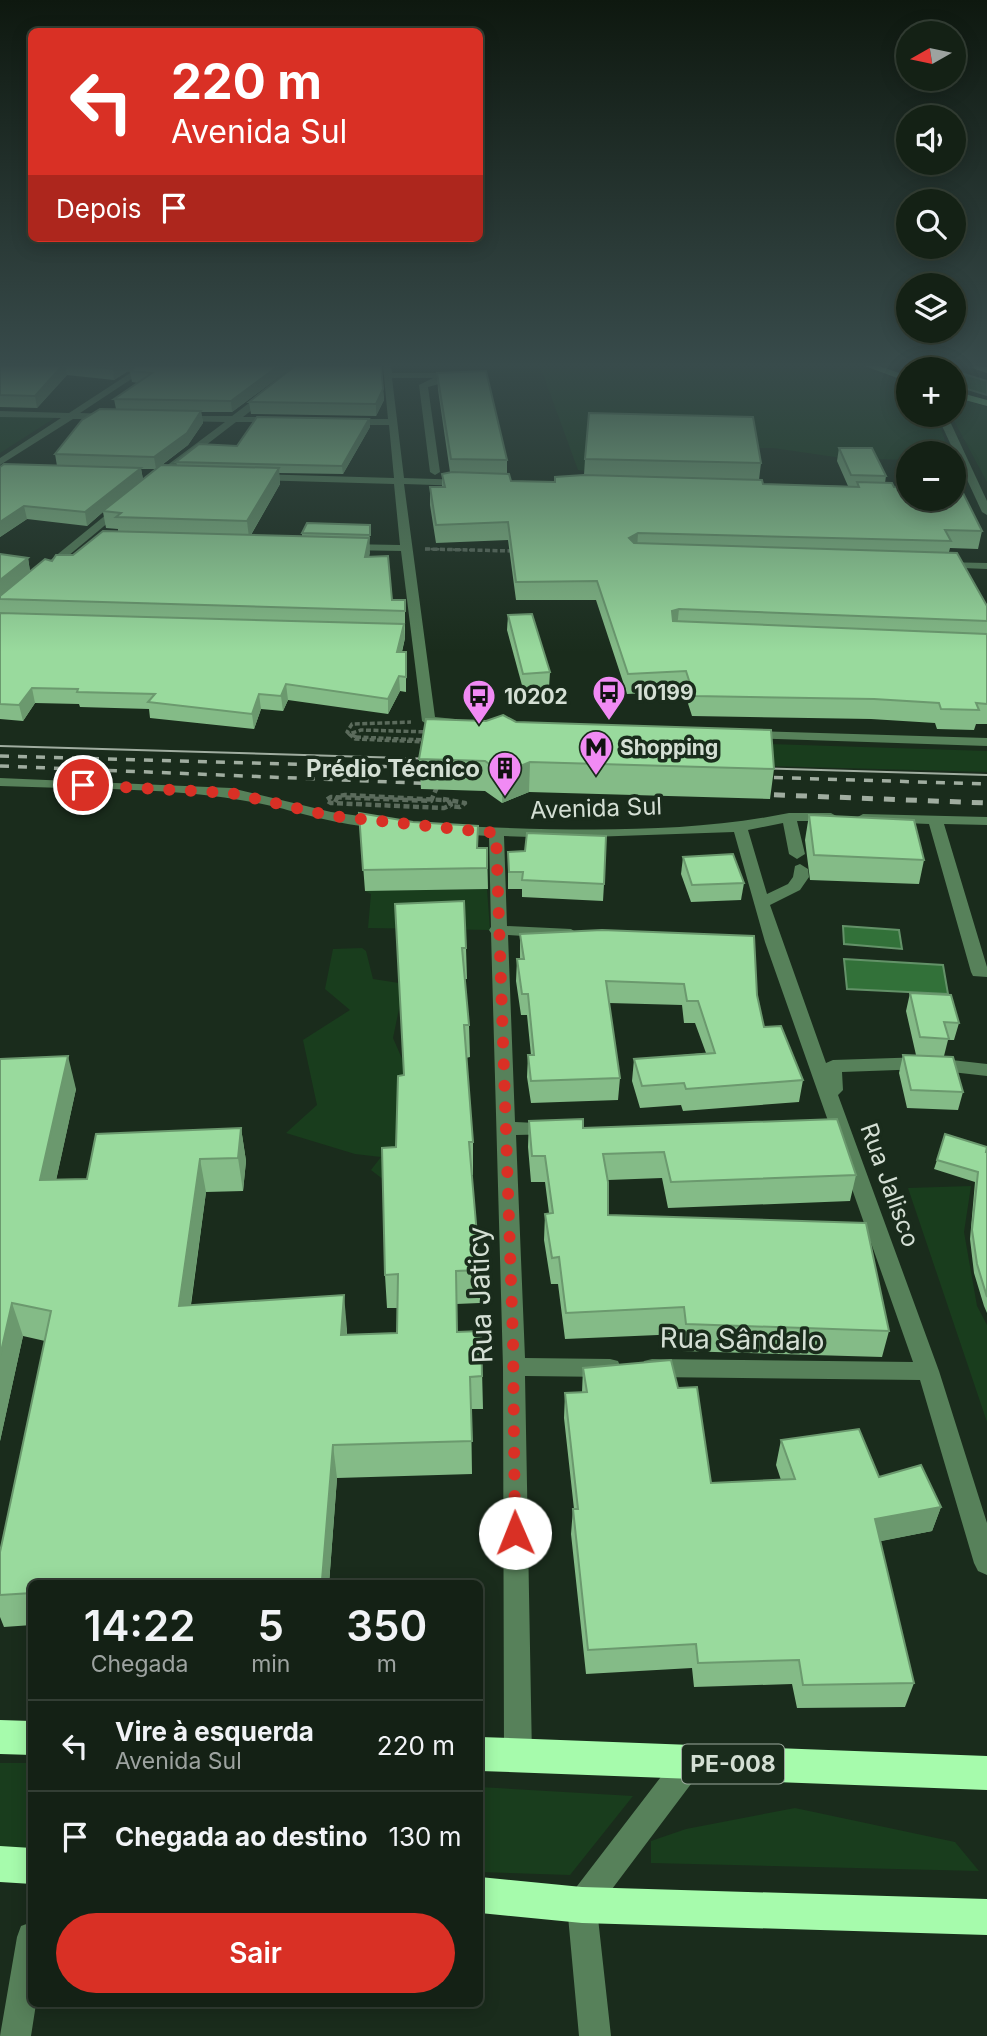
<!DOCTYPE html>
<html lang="pt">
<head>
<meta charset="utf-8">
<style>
  :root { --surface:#142115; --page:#1d291e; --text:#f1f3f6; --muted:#9da3a0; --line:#333e34; --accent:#d93025 }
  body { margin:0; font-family:Inter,sans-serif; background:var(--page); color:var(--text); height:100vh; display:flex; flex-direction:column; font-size:26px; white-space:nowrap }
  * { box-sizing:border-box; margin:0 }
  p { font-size:23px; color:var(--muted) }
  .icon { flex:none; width:38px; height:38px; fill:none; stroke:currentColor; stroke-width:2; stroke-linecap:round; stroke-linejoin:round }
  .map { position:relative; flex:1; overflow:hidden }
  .details { position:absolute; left:28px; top:1580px; width:455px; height:427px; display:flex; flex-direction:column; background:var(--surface); border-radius:10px; box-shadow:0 4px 18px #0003,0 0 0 2px var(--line) }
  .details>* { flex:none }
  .guide { position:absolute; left:28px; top:28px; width:455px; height:214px; border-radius:10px; box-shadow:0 4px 18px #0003,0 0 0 2px var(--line); background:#d93025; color:#fff; overflow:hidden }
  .needle { width:46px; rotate:261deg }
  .controls { position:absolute; left:896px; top:21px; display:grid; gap:14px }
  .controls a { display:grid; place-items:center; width:70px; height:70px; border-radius:50%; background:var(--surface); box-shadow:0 4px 18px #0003,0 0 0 2px var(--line); font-size:35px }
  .pin { position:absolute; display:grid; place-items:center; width:60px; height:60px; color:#fff; margin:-30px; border:4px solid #fff; border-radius:50%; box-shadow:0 2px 7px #0007 }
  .me { position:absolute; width:77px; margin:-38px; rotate:359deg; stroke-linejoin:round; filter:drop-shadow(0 0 5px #0008) }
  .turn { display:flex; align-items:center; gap:24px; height:147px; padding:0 28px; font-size:32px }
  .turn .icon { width:91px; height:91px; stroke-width:2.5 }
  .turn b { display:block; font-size:49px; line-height:60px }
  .then { display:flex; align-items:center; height:66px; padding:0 28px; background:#0003; gap:14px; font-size:26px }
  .eta { display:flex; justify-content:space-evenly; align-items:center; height:119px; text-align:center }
  .eta b { font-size:42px; font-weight:600; line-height:49px }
  .cta { display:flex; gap:14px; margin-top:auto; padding:14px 28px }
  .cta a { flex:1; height:80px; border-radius:42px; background:var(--accent); color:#fff; font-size:28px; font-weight:600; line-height:80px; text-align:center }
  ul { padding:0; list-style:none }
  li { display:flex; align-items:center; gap:21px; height:91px; padding:0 28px; border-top:2px solid var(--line) }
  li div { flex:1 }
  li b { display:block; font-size:26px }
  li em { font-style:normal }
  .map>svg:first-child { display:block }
  .green { fill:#193d1d }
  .water { fill:#327139; stroke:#639268; stroke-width:2 }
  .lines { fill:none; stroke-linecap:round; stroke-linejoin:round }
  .path-far2 { stroke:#5b6b5c; stroke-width:2.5; stroke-dasharray:3.5 2; stroke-linecap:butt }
  .path-far1 { stroke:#5b6b5c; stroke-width:3.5; stroke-dasharray:5 2.5; stroke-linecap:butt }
  .path { stroke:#5b6b5c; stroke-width:4.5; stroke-dasharray:6 3.5; stroke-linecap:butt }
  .minor { fill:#57815a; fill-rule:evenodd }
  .major { fill:#82dc8a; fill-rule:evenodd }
  .highway { fill:#a6fbac; fill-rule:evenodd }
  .tram { stroke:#a0ada0; stroke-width:2 }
  .rail-far1 { stroke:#a0ada0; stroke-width:3.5; stroke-dasharray:9 9; stroke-linecap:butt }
  .rail { stroke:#a0ada0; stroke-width:5; stroke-dasharray:11 11; stroke-linecap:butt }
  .path-bridge-far1 { stroke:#5b6b5c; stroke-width:3.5; stroke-dasharray:5 2.5; stroke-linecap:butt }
  .path-bridge { stroke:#5b6b5c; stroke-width:4.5; stroke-dasharray:6 3.5; stroke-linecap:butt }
  .wall { fill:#84bb87; fill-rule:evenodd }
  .shaded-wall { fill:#6b996e }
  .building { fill:#99da9d; stroke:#6b996e; stroke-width:2 }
  .route { stroke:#d93025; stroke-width:12; stroke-dasharray:0 21.6 }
  .labels { text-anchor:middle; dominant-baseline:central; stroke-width:7; stroke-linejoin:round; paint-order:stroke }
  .far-poi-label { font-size:21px; font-weight:bold; fill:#d4dfd4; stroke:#1a2c1c; text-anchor:start }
  .shield { fill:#1a2c1c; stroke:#9ca99d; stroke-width:2 }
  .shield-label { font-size:23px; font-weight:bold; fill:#d4dfd4 }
  .poi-label { font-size:24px; font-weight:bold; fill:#d4dfd4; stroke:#1a2c1c; text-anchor:end }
  .street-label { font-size:24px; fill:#d4dfd4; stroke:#1a2c1c }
  .near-street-label { font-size:28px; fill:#d4dfd4; stroke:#1a2c1c }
</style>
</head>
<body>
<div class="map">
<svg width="987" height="2036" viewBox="0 0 987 2036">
  <rect width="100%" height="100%" fill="#1a2c1c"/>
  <g class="green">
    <polygon points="540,366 857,366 908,383 908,415 937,415 948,451 908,453 908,460 842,458 773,448 749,448 595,472 578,470"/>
    <polygon points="954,397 987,407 987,482 951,415 954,415"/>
    <polygon points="0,416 53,418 53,419 0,453"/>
    <polygon points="651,740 987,751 987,772 768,766"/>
    <polygon points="487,889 490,930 368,928 371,894 365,891"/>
    <polygon points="362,948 366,951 373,979 399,983 400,1004 393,1038 403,1061 404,1086 399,1145 384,1180 371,1170 381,1157 355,1154 286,1133 317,1105 303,1040 350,1010 325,989 333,949"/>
    <polygon points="971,1186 964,1232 977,1306 987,1325 987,1422 908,1188"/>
    <polygon points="0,1763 31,1763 31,1855 0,1854"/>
    <polygon points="480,1787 633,1796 570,1875 480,1872"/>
    <polygon points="795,1808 955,1842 979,1871 651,1863 651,1841 686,1829"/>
  </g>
  <g class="water">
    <polygon points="954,371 987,381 987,395 954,385"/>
    <polygon points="843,926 899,930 902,949 844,944"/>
    <polygon points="844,959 943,965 948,994 847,989"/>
  </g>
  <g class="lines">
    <polyline class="path-far2" points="425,549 474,550"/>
    <g class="path-far1">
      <polyline points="425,549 514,551"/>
      <polyline points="356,737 347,732 352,724 411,722"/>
    </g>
    <g class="path">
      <polyline points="443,799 465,803 460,807 450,806"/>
      <polyline points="335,802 338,796 345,795 443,800"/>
    </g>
    <g class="minor">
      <polygon points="141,366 151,366 80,413 112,414 115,415 115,419 73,419 0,465 0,458 61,418 0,417 0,411 69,413"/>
      <polygon points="298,366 308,366 243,417 276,417 279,418 279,422 236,422 158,482 150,482 150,478 225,422 178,421 175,420 175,416 232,416"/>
      <path d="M 383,366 L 391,366 L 392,373 L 439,373 L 443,376 L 439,384 L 428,387 L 440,472 L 435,475 L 430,472 L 419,385 L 433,378 L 392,378 L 404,478 L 465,480 L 470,483 L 465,486 L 404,484 L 435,717 L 455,719 L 457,722 C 449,728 430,727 422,721 L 401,551 L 345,550 L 340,547 L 345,544 L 400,545 L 394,484 L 255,480 L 250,477 L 255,474 L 394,478 L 389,425 L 346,425 L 341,422 L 346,419 L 388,419 Z"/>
      <polygon points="937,415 947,415 987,501 987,515 982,512"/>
      <polygon points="118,505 127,507 50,571 42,571 42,567"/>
      <polygon points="941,562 987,563 987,569 937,567 935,565"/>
      <polygon points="751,731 987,738 987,746 746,738 744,735"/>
      <path d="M 0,778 L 231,788 L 331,812 L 381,819 L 388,823 C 376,835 299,813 280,808 C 190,786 93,790 0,786 Z"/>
      <path d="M 789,813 L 831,813 L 838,817 L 831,821 L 797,821 L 805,854 L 797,859 L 789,854 L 783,823 L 748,830 L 767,894 L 788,884 L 793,877 L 795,866 L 800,864 L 808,869 L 809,877 L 800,890 L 770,905 L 826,1063 L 833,1060 L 925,1057 L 987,1064 L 987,1076 L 925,1069 L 842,1072 L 843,1090 L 838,1095 L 939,1371 L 987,1523 L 987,1575 L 978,1571 L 974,1563 L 920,1380 L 652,1377 L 644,1375 L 641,1368 L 644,1361 L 652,1359 L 913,1362 L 765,942 L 734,832 L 561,838 L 504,836 L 507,926 L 571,929 L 579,934 L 571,939 L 508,935 L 515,1122 L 559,1124 L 562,1129 L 559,1134 L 516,1135 L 525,1358 L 610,1359 L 618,1361 L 621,1368 L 618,1375 L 610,1377 L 525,1376 L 532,1756 L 528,1766 L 518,1770 L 508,1766 L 504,1756 L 503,1367 L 491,933 L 489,930 L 491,927 L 489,836 L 455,834 L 448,830 L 455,826 C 565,830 680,835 789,813 Z"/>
      <polygon points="863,814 987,817 987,825 944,824 987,967 987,977 973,976 971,972 929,824 858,821 856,818"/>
      <polygon points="690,1748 700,1752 704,1762 700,1772 597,1909 611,2036 579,2036 567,1905 571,1894 680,1752"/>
      <polygon points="32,1922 32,2004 36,2004 31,2036 0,2036 17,1937 21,1926"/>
    </g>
    <g class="major">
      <polygon points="865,366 879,366 908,376 908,382"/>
      <polygon points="971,366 987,367 987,373 972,368"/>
      <polygon points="954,391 987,400 987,406 954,397"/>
    </g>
    <g class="highway">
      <polygon points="0,1720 32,1721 32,1755 0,1754"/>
      <polygon points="480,1737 987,1756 987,1790 480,1771"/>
      <polygon points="0,1846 32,1848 32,1884 0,1882"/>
      <polygon points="480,1877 582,1887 987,1899 987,1935 582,1923 480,1913"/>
    </g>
    <g class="tram">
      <polyline points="0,746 437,759"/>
      <polyline points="756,768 987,775"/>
    </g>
    <g class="rail-far1">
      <polyline points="0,756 437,768"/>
      <polyline points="0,766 441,784"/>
      <polyline points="756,777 987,784"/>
    </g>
    <polyline class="rail" points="752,794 987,803"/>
    <g class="path-bridge-far1">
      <polyline points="356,737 425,740"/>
      <polyline points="427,742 355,739 349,734 361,730 430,732"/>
      <polyline points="436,789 437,786"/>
    </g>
    <polyline class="path-bridge" points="437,787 431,801 331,797 326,800 331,803 444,808 451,805 448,800 443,800"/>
  </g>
  <g class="wall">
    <polygon points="0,366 136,366 114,380 67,375 37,408 0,407"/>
    <path d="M 136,366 L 294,366 L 232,412 L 201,412 L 203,423 L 188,445 L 162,465 L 177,465 L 176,462 L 237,446 L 369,419 L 370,427 L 343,474 L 279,473 L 280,484 L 251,535 L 302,536 L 302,533 L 370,525 L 369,556 L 392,600 L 405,600 L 405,638 L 402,652 L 406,652 L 406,692 L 400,691 L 388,714 L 288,700 L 283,711 L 261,709 L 254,729 L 150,718 L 149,709 L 80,707 L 79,704 L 35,703 L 23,721 L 0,719 L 0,554 L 28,558 L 30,571 L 52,561 L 73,555 L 118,531 L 118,529 L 106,528 L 103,512 L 87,526 L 27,519 L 0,537 L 0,467 L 57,466 L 55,454 L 116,409 L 114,399 L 138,383 L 132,382 L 130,371 ZM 141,469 L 155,469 L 143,479 Z"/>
    <polygon points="437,373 507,460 507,473 511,481 555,482 584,475 585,459 761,463 759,480 763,484 848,486 837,461 839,448 886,476 885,483 982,531 978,549 950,548 949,552 987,606 987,724 976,724 974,730 937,729 935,723 871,719 692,716 684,691 627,694 596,600 516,600 508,540 436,543 430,505 430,487 442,487 442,474 450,472 438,390"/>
    <polygon points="383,389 384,400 376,416 251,414 249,402"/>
    <polygon points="508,615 550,672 549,688 523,689 507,630"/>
    <polygon points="516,722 774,769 770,799 529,792 502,803 485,791 421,789 419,759"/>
    <polygon points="359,813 478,848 487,848 488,889 365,891"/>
    <polygon points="809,815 924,860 919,884 810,880 805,840"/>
    <polygon points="508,852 604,884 603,901 522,897 522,889 508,889"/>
    <polygon points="683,857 744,883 741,900 691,902 681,874"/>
    <polygon points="395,904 466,948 467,979 465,979 469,1025 470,1057 466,1058 473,1142 473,1175 472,1175 480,1270 480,1303 456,1304 457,1332 481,1331 483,1409 471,1409 472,1474 337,1478 329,1584 32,1584 32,1625 4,1627 0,1617 0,1552 45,1341 23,1336 0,1441 0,1059 76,1089 56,1180 87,1179 241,1128 246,1161 243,1191 206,1192 191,1305 347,1329 347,1335 397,1333 397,1308 387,1308 385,1275 404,1075"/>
    <polygon points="520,934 757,995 764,1027 803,1080 799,1102 683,1111 681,1105 640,1108 632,1081 634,1059 706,1053 695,1023 684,1023 682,1005 609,1003 620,1078 618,1100 531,1103 527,1077 528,1055 531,1055 527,1015 521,1015 516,981 517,959 520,959"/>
    <polygon points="910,993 959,1023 954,1040 948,1040 944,1056 963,1092 958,1110 907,1108 899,1073 903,1055 935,1056 916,1055 906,1011"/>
    <polygon points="529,1121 583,1128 856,1175 850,1201 668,1208 662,1178 608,1180 608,1215 889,1331 882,1357 682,1351 681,1334 565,1339 558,1284 551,1284 544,1240 545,1214 549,1213 545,1182 531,1182 528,1147"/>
    <polygon points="986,1152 987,1152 987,1313 984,1306 974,1273 970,1239 975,1182 934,1169 937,1160"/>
    <polygon points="583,1368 678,1388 711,1483 781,1480 776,1465 781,1440 879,1477 941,1507 932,1531 880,1541 914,1683 905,1707 797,1708 792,1684 694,1687 692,1668 586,1674 571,1534 573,1509 574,1509 564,1418 565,1393 582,1392"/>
  </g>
  <g class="shaded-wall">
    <polygon points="62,366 65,366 67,375 37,408 35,396"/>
    <polygon points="117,366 136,366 114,380 113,369"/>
    <polygon points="278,366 294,366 232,412 231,401"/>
    <polygon points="383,389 384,400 376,416 376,404"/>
    <polygon points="201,411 203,423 188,445 156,469 154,457"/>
    <polygon points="369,419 370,427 343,474 342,466"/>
    <polygon points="141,468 143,480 103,511 103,512 87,526 85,512"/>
    <polygon points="279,468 280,484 249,538 247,521"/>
    <polygon points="24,506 27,519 0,537 0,522"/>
    <polygon points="638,533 637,550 629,538"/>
    <polygon points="369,538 370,553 366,572 365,557"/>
    <polygon points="28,558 30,572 0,597 0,580"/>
    <polygon points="679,609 677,628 671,630 672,611"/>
    <polygon points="404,624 405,638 398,667 397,652"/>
    <polygon points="399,676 400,691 388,714 388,699"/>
    <polygon points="286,684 288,700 283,711 281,696"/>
    <polygon points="32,688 35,703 23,721 19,705"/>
    <polygon points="259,694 261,709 254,729 252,714"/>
    <polygon points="530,762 529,792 502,803 503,773"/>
    <polygon points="68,1056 76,1089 49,1213 40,1180"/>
    <polygon points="241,1128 246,1161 243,1191 238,1158"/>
    <polygon points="200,1159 206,1192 186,1339 179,1306"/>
    <polygon points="344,1295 347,1329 344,1368 341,1335"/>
    <polygon points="12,1303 23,1336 0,1441 0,1356"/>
    <polygon points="333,1445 337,1478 329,1584 322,1584 322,1580"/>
    <polygon points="941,1507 932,1531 867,1544 875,1519"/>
  </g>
  <g class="building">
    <polygon points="0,366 62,366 35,396 0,395"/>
    <polygon points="90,366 117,366 113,369"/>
    <polygon points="136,366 278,366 231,401 114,399 152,373 130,371"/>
    <polygon points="295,366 381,366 383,389 376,404 249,402"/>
    <polygon points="486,371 507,460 451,459 437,373"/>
    <polygon points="100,409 201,411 187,433 154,457 55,454 82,420"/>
    <polygon points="589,413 753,417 761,463 585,459"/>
    <polygon points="257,417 369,419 342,466 176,462 199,444 237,446"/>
    <polygon points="839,448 872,448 886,476 851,475"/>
    <polygon points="4,464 141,468 85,512 24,506 0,522 0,467"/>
    <polygon points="161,465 279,468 247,521 116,517 121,513 103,511"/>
    <polygon points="452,472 509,474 511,481 555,482 555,477 584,475 762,480 763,484 859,487 857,482 892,483 894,487 908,488 908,499 954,499 954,489 961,489 982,531 945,530 951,541 638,533 629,538 634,543 957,553 987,606 987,621 679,609 672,611 673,621 987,634 987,704 976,703 979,710 941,709 939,703 874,699 694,696 686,671 628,674 597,581 516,582 508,522 436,525 430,487 445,487 442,474"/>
    <polygon points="307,523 370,525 370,535 302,533"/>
    <polygon points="103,531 369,538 365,557 388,556 392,600 405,600 405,611 0,599 0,596 45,559 52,561 56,555 73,555"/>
    <polygon points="0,554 28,558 0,580"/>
    <polygon points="0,613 404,624 397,652 406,652 406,677 399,676 388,699 286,684 281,696 259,694 252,714 148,702 155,694 77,692 78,689 32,688 19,705 0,704"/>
    <polygon points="532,614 550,672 523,674 508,615"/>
    <polygon points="503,715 516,722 771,730 774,769 530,762 503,773 485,761 419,759 426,719 486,721"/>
    <polygon points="359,813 413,822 478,826 477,848 487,848 487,868 363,870"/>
    <polygon points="809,815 914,820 924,860 814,855"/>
    <polygon points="527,833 606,836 604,884 522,880 523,872 509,872 508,852 525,851"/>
    <polygon points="733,854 744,883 692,885 683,857"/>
    <polygon points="464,901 466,948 462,948 469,1025 464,1025 473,1142 469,1142 480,1270 456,1271 457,1332 481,1331 482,1376 470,1377 472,1441 333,1445 322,1580 234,1584 32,1584 32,1593 0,1595 0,1552 51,1311 12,1303 0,1356 0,1059 68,1056 40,1180 87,1179 96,1134 241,1128 238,1158 200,1159 179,1306 344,1295 341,1335 397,1333 398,1274 385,1275 382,1148 396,1147 398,1076 404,1075 395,904"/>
    <polygon points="602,930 754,936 757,995 764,1027 781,1026 803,1080 686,1089 684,1083 642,1086 634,1059 715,1053 698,1001 687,1001 684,984 606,981 620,1078 531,1081 528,1055 534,1055 528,994 522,994 517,959 524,959 520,934"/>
    <polygon points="910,993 951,995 959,1023 944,1022 949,1039 920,1037"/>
    <polygon points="903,1055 953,1057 963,1092 911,1090"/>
    <polygon points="583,1119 583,1128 837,1119 856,1175 671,1182 664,1152 603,1154 608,1182 608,1215 866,1223 889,1331 686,1324 684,1307 566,1313 559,1257 552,1258 545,1214 553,1213 545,1156 532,1156 529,1121"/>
    <polygon points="945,1134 987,1147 986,1152 987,1152 987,1297 977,1264 972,1230 978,1172 937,1160"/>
    <polygon points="671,1360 678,1388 697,1387 711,1483 795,1479 781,1440 859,1429 879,1477 921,1465 941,1507 875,1519 914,1683 803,1685 799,1660 698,1663 696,1644 588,1650 573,1509 578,1509 565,1393 587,1392 583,1368"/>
  </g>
  <linearGradient id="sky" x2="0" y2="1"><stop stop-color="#0e180f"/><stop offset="0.56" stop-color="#384b4b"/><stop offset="1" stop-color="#384b4b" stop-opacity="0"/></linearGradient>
  <rect width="987" height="652" fill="url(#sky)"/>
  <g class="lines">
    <polyline class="route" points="83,785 231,793 331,816 496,833 513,1340 515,1533"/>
  </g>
  <defs>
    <symbol id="bus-pin" viewBox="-11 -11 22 30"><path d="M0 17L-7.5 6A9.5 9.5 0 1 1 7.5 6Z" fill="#f18af4" stroke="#1a2c1c"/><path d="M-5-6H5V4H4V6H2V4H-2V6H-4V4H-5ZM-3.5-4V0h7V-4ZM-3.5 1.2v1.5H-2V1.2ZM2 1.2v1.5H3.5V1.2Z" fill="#111"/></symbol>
    <symbol id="metro-pin" viewBox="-11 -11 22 30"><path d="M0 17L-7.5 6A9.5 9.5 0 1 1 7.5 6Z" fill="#f18af4" stroke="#1a2c1c"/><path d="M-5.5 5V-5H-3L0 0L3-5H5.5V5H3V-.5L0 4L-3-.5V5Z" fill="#111"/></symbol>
    <symbol id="building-pin" viewBox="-11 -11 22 30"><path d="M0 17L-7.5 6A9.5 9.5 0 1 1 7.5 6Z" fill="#f18af4" stroke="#1a2c1c"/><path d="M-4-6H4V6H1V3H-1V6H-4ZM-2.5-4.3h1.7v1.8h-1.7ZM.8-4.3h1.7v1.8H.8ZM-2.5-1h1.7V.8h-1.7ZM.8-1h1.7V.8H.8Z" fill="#111"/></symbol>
  </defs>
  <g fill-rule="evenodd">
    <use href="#bus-pin" x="590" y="673" width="38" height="52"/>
    <use href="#bus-pin" x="460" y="677" width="38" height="52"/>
    <use href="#metro-pin" x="577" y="728" width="38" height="52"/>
    <use href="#building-pin" x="486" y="749" width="38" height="52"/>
  </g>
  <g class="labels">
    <g class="far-poi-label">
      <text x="634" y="692">10199</text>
      <text x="504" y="696">10202</text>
      <text x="620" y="747">Shopping</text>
    </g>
    <rect class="shield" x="682" y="1744.5" width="102" height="39" rx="5"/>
    <g class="shield-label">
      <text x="733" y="1764">PE-008</text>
    </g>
    <g class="poi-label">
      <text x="480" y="768">Prédio Técnico</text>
    </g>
    <g class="street-label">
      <text transform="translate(596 808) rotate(-2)">Avenida Sul</text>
      <text transform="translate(890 1185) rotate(70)">Rua Jalisco</text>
    </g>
    <g class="near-street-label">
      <text transform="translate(480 1295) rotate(-92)">Rua Jaticy</text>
      <text transform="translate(742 1339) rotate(1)">Rua Sândalo</text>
    </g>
  </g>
</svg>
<div class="controls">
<a><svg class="needle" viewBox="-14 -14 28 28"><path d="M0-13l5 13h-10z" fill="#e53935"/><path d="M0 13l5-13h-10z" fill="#9da3a0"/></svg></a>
<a><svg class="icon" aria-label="sound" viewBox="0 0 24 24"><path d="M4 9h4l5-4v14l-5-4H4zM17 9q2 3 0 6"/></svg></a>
<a><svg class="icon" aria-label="search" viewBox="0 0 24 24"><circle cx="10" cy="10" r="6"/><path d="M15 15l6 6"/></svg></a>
<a><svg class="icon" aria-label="layers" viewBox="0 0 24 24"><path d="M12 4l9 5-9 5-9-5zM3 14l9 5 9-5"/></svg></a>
<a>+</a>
<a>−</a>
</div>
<div class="pin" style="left:83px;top:785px;background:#d93025"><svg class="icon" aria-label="arrive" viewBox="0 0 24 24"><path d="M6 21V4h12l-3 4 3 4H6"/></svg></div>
<svg class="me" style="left:515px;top:1533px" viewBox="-20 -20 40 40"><circle r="19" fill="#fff"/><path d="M0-13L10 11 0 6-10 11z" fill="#d93025"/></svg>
<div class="guide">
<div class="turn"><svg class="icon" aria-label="left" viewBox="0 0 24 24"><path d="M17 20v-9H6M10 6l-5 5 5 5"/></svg><div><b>220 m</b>Avenida Sul</div></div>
<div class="then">Depois<svg class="icon" aria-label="arrive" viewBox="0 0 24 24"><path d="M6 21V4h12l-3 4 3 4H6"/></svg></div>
</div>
<section class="details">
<div class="eta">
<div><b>14:22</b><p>Chegada</p></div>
<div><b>5</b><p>min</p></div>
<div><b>350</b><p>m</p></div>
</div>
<ul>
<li><svg class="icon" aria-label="left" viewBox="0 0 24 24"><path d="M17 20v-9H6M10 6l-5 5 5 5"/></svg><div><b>Vire à esquerda</b><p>Avenida Sul</p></div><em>220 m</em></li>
<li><svg class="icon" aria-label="arrive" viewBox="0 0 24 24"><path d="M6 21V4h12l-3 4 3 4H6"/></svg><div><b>Chegada ao destino</b></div><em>130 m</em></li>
</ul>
<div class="cta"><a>Sair</a></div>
</section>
</div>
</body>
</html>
